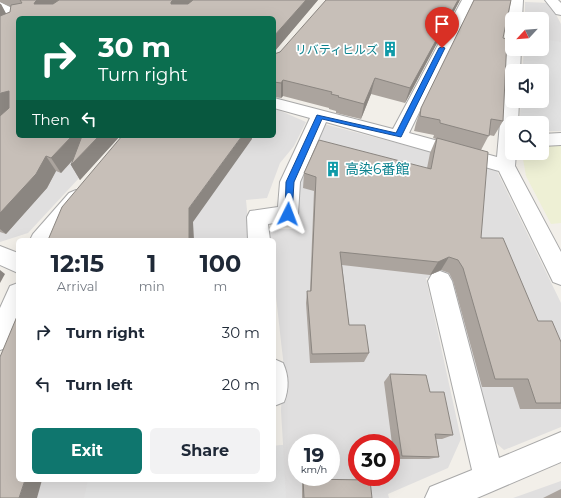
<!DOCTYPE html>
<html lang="en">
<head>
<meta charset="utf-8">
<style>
  :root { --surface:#fff; --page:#f2f2f3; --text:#1f2937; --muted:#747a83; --accent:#0f766e }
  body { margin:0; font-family:Montserrat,"Noto Sans JP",sans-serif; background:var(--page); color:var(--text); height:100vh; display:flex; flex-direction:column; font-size:15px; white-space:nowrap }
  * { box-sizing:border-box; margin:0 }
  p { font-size:13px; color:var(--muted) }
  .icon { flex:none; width:22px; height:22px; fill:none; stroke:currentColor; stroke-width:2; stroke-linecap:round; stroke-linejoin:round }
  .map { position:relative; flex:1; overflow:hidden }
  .drawer { position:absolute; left:16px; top:238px; width:260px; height:244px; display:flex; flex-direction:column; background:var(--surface); border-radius:6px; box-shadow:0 4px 16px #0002 }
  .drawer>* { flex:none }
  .top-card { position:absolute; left:16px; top:16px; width:260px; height:122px; border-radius:6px; box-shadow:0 4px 16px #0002; background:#0b6e4f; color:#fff; overflow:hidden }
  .needle { width:26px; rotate:244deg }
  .fabs { position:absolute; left:505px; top:12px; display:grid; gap:8px }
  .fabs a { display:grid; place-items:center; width:44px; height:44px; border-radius:6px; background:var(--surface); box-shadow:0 4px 16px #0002; font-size:20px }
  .speed { position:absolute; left:288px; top:434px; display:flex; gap:8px; font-size:20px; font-weight:700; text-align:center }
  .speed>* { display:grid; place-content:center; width:52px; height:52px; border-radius:50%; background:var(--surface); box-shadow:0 4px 16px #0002; line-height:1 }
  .speed small { font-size:10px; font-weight:400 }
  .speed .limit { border:6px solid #d22; background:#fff; color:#111 }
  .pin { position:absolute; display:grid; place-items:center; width:34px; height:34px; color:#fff; margin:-41px -17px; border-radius:50% 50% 50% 0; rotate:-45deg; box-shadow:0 0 4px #0007 }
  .pin .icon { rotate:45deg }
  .me { position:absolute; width:44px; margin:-22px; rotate:3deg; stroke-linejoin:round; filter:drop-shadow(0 0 3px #0008) }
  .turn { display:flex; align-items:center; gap:14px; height:84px; padding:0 16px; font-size:18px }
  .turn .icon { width:52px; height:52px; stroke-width:2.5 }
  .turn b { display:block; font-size:28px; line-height:34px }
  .then { display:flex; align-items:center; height:38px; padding:0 16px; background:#0003; gap:8px; font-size:15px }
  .eta { display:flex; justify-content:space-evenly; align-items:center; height:68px; text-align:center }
  .eta b { font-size:24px; font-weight:700; line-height:28px }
  .cta { display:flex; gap:8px; margin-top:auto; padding:8px 16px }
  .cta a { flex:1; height:46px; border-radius:6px; background:var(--accent); color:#fff; font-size:16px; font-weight:700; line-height:46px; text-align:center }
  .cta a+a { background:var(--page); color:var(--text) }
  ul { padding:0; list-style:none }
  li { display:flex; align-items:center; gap:12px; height:52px; padding:0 16px }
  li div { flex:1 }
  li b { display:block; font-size:15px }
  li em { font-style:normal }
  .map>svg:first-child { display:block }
  .residential { fill:#e0dfdf; fill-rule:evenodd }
  .farmland { fill:#eef0d5 }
  .parking { fill:#e2e2e2 }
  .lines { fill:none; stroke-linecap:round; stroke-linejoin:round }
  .minor-casing { stroke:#a9a9a9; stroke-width:2 }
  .minor { fill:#fff; fill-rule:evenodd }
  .wall { fill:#aba49e }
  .shaded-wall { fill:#8b8681 }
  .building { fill:#c7bfb8; stroke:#8b8681 }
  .route { fill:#1a73e8; stroke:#114b97 }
  .labels { text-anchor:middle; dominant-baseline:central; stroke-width:3.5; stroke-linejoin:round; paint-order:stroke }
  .far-culture-label { font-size:12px; fill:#0d838f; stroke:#fff; text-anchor:end }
  .culture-label { font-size:14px; fill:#0d838f; stroke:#fff; text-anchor:start }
</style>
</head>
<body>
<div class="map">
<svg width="561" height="498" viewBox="0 0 561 498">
  <rect width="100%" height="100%" fill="#f2efe9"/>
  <g class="residential">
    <polygon points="525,2 550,3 561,24 561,131 542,131 542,123 520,123 521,101 542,101 542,71 523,71 524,49 542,49 542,19 525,19"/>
    <polygon points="274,108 306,122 294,146 280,163 267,198 246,200 250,240 53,240 141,136 274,136"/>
    <path d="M 324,124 L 496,169 L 561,303 L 561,427 L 504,450 L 486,434 L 446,277 L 426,278 L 461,439 L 448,468 L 388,494 L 389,498 L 0,498 L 0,372 L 18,480 L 274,480 L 274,446 L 283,445 L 281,410 L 284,368 L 274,279 L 274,240 L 269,240 L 268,229 L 295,229 L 298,189 ZM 297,443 L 331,443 L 331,477 L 297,477 ZM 357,443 L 391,443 L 391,477 L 357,477 Z"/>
    <polygon points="18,136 118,136 28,233 0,242 0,140"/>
    <polygon points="561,481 561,498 513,498"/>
  </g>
  <polygon class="farmland" points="561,144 561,223 551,224 526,176 522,153 542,153 542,145"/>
  <g class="parking">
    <polygon points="542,39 561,42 561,131 542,131 542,123 520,123 521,101 542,101 542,71 523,71 524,49 542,49"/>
    <polygon points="283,445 286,498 84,498 88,480 274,480 274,446"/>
  </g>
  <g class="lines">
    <defs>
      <g id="minor">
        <polygon points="462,0 474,0 409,133 497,157 504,77 506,74 504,71 507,49 512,45 512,49 521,49 520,71 512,71 512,101 519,101 518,123 512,123 512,153 516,153 515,166 561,252 561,285 553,282 499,171 326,122 300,182 298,214 295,220 268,224 270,240 248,240 247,217 250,211 278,207 280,182 310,118 274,108 274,98 393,129"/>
        <polygon points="511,0 523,0 522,19 512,19 512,22 508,19"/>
        <polygon points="545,0 558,0 561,3 561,15 556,14"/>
        <polygon points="0,2 26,15 28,18 18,18 18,21 16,21 0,11"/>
        <polygon points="561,133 561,145 542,146 542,134"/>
        <polygon points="76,190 83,193 86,198 54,240 30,240 33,234 69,193"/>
        <polygon points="0,246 18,253 18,273 0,265"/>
        <polygon points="440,271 448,274 452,281 499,458 561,432 561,462 477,498 425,498 430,487 472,470 428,281 432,274"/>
        <polygon points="18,283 18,324 9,347 0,350 0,308 10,286"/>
        <path d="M 274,359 L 283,363 C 289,376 289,389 284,402 L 274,406 Z"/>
      </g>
    </defs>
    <use href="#minor" class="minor-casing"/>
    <use href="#minor" class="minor"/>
  </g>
  <g class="wall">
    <polygon points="0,0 318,0 274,52 18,18 120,136 80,180 71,165 73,160 61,173 56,171 47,188 6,234 0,232 0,3 6,14 10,12 11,7 0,2"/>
    <polygon points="460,0 405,103 371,94 361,119 336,113 336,111 329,109 329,108 283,96 281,98 274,97 274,54"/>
    <polygon points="503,38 503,121 494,136 489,135 481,150 481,238 538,321 561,342 561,409 520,409 513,387 482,387 453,281 449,273 441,270 430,275 342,265 349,325 369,353 364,362 310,363 306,303 307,291 310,291 314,191 303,188 304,173 427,168 430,153 436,139 433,138 434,135 414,131 416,123 421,108"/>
    <polygon points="390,374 430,392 453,435 442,439 436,439 439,457 429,459 394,459 384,382"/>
    <polygon points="303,479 372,498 302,498 302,480"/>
    <polygon points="561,489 561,498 543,498"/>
  </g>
  <g class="shaded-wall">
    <polygon points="37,0 65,0 42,17 34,4 35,2"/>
    <polygon points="173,0 194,0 174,17 171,4 171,2"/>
    <polygon points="306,0 318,0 274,52 274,36"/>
    <polygon points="458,0 460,0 405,103 410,88"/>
    <polygon points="0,4 1,4 9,19 0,24"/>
    <polygon points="375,78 371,94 361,119 364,104"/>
    <polygon points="283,80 283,96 281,98 281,83"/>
    <polygon points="9,91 18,105 0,119 0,94 1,93"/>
    <polygon points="72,136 94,136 61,173 51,158"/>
    <polygon points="99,136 120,136 80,180 71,165"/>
    <polygon points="242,136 252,136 252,139 193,222 194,240 189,240 189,208"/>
    <polygon points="46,156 56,171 47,188 6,234 0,229 0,213"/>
    <polygon points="449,257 441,270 430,275 438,262"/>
    <polygon points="0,270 5,274 0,283"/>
    <polygon points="25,480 42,480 37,498 19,498"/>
  </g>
  <g class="building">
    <polygon points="20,0 37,0 35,2 34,4 53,4 59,0 173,0 171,2 171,4 188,4 193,0 306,0 274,36 274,18 18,18 18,136 72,136 51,158 46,156 36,174 0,213 0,116 9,108 9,91 1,93 0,94 0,16 10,12 11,5 22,3"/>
    <polygon points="326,0 458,0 410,88 375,78 364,104 338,97 339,96 331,94 332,92 283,80 281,83 274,82 274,54 280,52"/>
    <polygon points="474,0 511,0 503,38 507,39 503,121 491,119 489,136 440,123 440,120 420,116 421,108"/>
    <polygon points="82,136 99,136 71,165"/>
    <polygon points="122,136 242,136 189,208 189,240 48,240 62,207"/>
    <polygon points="437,138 488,152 481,238 503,238 538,321 552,321 561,342 561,403 536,403 528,379 495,379 463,268 458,260 449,257 438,262 340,252 349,325 365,325 369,353 312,354 307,291 311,291 316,177 304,173 319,140 431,169"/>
    <polygon points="18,314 18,480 25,480 19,498 0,498 0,357"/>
    <polygon points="390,374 426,375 430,392 444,392 453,435 435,434 439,457 402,456"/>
    <polygon points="303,479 370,480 372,498 304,498"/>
  </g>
  <polygon class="route" points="442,47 445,48 401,137 322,119 294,182 292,214 288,218 285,217 286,182 317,115 396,133 439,48"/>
  <defs>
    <symbol id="building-bare" viewBox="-9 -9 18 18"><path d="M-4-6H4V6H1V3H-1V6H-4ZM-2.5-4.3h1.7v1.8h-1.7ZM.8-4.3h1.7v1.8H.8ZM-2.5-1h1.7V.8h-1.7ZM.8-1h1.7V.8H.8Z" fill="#0f9aa8" stroke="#fff" stroke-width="2.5" paint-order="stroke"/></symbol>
  </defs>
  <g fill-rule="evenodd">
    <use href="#building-bare" x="379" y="38" width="22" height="22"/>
    <use href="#building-bare" x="322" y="158" width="22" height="22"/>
  </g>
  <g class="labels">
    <g class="far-culture-label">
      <text x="378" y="49">リバティヒルズ</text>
    </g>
    <g class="culture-label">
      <text x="345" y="169">高染6番館</text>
    </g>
  </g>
</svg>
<div class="fabs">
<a><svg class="needle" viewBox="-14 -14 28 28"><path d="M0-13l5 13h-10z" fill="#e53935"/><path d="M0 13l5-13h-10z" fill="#747a83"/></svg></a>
<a><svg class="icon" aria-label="sound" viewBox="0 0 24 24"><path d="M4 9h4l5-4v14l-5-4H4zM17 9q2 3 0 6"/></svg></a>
<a><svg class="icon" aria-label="search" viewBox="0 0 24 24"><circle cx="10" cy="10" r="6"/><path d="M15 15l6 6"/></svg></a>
</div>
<div class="speed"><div>19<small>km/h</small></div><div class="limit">30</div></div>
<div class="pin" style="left:442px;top:48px;background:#d93025"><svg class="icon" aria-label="arrive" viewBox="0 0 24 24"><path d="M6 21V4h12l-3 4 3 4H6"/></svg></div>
<svg class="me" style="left:288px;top:214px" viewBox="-20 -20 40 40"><path d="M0-17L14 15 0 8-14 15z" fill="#1a73e8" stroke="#fff" stroke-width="4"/></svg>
<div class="top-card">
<div class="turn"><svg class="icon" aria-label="right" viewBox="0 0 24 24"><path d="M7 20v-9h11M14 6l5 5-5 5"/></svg><div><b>30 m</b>Turn right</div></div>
<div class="then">Then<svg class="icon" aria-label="left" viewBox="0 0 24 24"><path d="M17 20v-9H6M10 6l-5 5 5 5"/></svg></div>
</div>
<section class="drawer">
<div class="eta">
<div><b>12:15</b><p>Arrival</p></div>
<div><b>1</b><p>min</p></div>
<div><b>100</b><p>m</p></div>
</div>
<ul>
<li><svg class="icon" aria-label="right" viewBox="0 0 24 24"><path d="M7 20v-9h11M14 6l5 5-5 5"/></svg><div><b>Turn right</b></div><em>30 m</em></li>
<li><svg class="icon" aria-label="left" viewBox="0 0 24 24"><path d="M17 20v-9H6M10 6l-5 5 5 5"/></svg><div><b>Turn left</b></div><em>20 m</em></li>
</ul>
<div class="cta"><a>Exit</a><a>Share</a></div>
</section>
</div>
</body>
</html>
